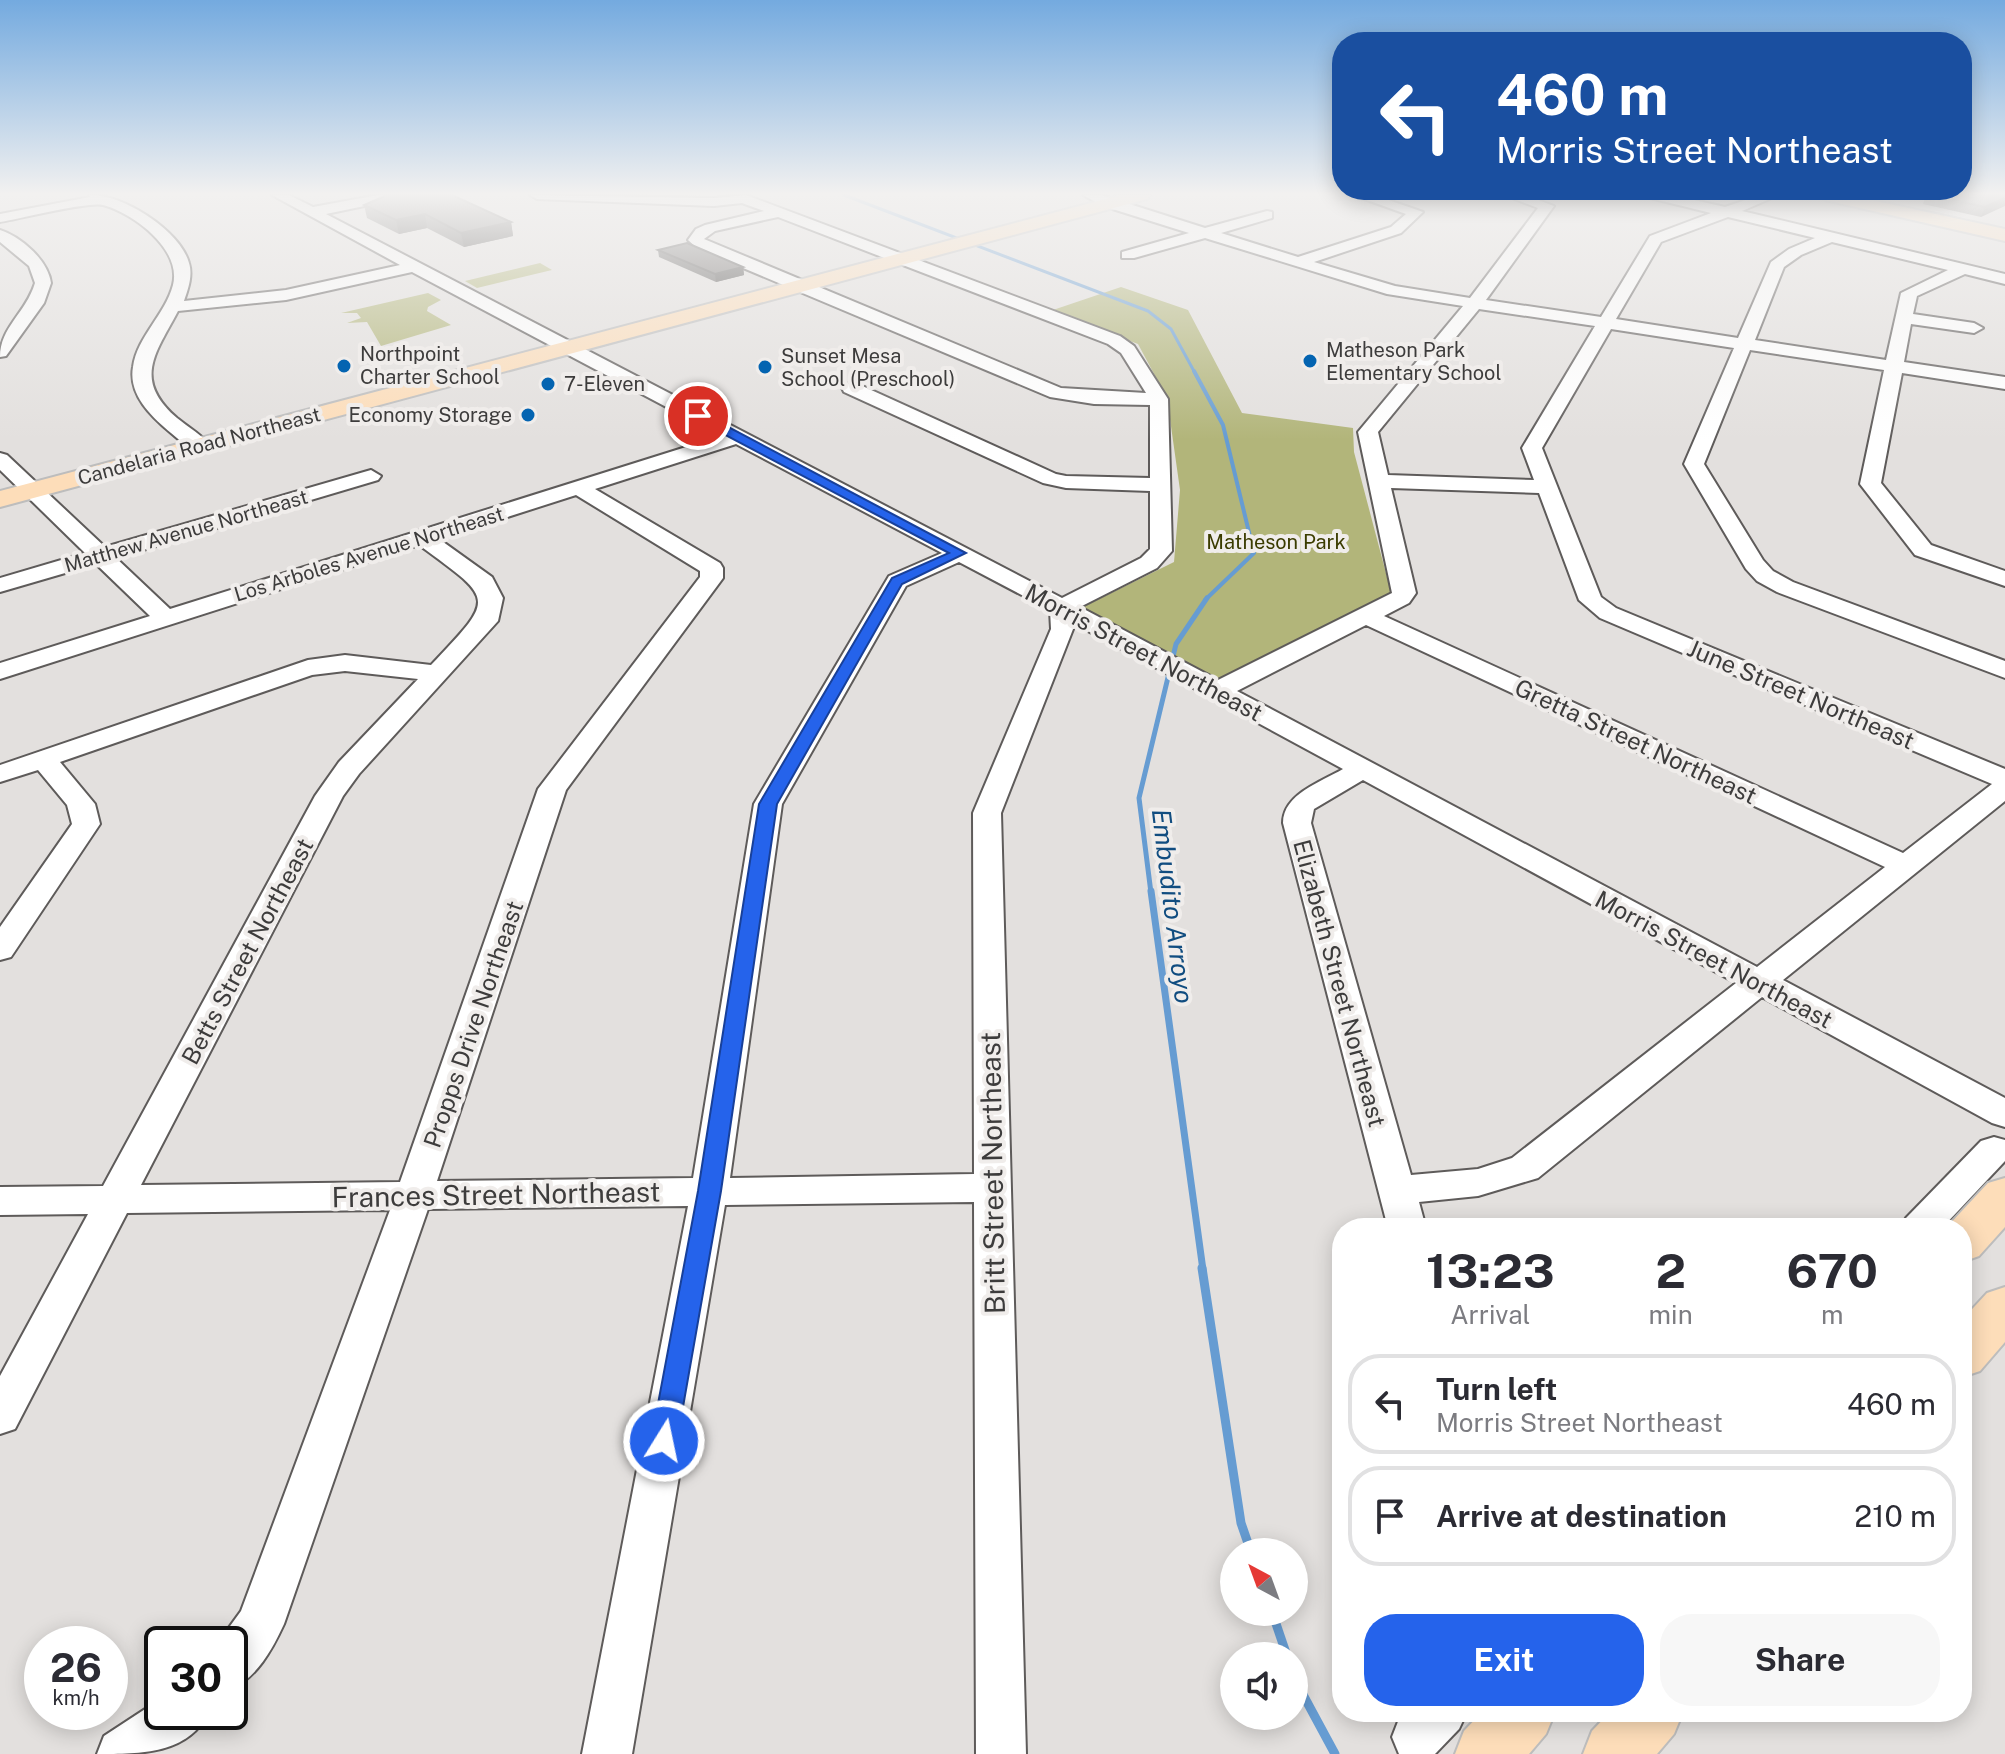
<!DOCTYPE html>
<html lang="en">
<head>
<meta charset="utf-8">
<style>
  :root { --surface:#fff; --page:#f7f7f7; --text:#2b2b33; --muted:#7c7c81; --line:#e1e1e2; --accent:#2563eb }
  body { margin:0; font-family:"Public Sans",sans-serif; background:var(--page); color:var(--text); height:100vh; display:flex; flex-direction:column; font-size:30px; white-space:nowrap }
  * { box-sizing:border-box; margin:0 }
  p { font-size:26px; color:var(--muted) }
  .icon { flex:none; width:44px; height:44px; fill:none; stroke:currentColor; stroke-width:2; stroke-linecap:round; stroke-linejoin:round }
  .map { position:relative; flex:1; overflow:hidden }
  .details { position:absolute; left:1332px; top:1218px; width:640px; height:504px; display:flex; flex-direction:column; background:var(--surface); border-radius:32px; box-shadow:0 4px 20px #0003 }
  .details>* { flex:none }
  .top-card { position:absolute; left:1332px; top:32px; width:640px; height:168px; border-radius:32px; box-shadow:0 4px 20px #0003; background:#1a4fa0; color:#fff; overflow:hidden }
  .needle { width:52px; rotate:319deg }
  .controls { position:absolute; left:1220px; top:1538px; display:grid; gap:16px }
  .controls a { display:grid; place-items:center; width:88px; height:88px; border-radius:50%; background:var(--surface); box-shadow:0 4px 20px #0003; font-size:40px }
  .speed { position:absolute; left:24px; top:1626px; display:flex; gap:16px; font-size:40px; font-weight:700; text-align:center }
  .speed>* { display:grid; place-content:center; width:104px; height:104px; border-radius:50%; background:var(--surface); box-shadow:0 4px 20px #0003; line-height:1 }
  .speed small { font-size:20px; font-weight:400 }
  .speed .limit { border:4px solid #111; border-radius:12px; background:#fff; color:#111 }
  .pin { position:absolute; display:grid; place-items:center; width:68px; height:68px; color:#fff; margin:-34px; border:4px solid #fff; border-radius:50%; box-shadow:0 2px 8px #0007 }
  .me { position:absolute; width:88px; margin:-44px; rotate:10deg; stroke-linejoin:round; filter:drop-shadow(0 0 6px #0008) }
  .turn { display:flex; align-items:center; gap:28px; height:168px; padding:0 32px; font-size:36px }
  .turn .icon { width:104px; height:104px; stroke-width:2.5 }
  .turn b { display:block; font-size:56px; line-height:68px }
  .eta { display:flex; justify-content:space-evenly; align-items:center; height:136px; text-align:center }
  .eta b { font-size:48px; font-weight:700; line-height:56px }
  .primary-button { display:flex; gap:16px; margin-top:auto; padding:16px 32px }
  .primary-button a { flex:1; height:92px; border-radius:32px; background:var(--accent); color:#fff; font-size:32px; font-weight:700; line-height:92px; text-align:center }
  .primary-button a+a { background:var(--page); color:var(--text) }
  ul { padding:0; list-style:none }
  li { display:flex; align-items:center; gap:24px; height:100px; margin:0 16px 12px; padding:0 16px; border:4px solid var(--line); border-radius:32px }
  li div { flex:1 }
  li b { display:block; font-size:30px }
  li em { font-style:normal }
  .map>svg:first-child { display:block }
  .green { fill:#b2b57a }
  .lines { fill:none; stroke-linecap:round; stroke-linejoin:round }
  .stream-far4 { stroke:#669cd2; stroke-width:3 }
  .stream-far3 { stroke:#669cd2; stroke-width:4 }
  .stream-far2 { stroke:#669cd2; stroke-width:5 }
  .stream-far1 { stroke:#669cd2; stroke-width:7 }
  .stream { stroke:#669cd2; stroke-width:9 }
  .minor-casing { stroke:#5e5b5a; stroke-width:4 }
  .major-casing { stroke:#bdbdbd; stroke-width:4 }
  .minor { fill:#fff; fill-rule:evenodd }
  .major { fill:#fdddb9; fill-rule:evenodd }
  .wall { fill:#5f5d5c }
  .shaded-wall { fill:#4e4c4b }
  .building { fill:#6f6c6b; stroke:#4e4c4b; stroke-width:2 }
  .route { fill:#2563eb; stroke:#184099; stroke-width:2 }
  .poi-dot { fill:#0464b1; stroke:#f0edeb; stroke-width:3 }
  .labels { text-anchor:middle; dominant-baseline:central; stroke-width:8; stroke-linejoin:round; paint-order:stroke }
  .far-poi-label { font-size:20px; fill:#3d3c3c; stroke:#f0edeb; text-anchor:start }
  .far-street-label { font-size:20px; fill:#3d3c3c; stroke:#f0edeb }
  .far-park-label { font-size:20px; fill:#3b3c00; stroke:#f0edeb }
  .street-label { font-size:24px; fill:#3d3c3c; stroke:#f0edeb }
  .water-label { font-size:26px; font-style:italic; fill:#114d80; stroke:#f0edeb }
  .near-street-label { font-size:28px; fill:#3d3c3c; stroke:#f0edeb }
</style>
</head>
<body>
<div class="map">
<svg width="2005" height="1754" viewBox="0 0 2005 1754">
  <rect width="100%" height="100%" fill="#e3e0de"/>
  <g class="green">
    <polygon points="540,263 552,270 477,288 465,281"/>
    <polygon points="1121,287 1188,310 1242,413 1353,428 1354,452 1392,596 1217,681 1083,607 1174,562 1180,490 1167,398 1138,344 1050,311"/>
    <polygon points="428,293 441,300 428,307 427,311 451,325 381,346 367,322 347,323 361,318 357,313 341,313"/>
  </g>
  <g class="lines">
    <polyline class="stream-far4" points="844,195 1148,311 1171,329 1195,373"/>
    <polyline class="stream-far3" points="1194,371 1223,425 1254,553 1205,600"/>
    <polyline class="stream-far2" points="1151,893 1139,798 1176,644 1207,598"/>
    <polyline class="stream-far1" points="1151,891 1203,1270"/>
    <g class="stream">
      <polyline points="1202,1268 1241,1523 1251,1552"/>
      <polyline points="1272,1612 1287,1656"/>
      <polyline points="1294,1678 1335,1754"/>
    </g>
    <defs>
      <g id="minor">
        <path d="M 89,195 C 121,193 180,230 189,263 C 193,276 188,289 184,301 L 286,290 L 400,265 L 272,195 L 289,195 L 313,207 L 378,195 L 405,195 L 398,199 L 326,214 L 1062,598 L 1141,558 L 1150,549 L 1150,491 L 1066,488 L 1043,483 L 844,392 L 842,388 L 851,382 L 858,384 L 1056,474 L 1066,476 L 1150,478 L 1150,405 L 1094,404 L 1050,397 L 698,249 L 688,240 L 696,229 L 705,225 L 764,211 L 742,203 L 714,206 L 537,199 L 530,195 L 714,198 L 746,195 L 1120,336 L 1134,346 L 1168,399 L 1172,551 L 1157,568 L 1080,607 L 1218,680 L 1392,593 L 1358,432 L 1463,306 L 1387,294 L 1205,238 L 1134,258 L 1122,258 L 1122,252 L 1189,233 L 1103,206 L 1083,195 L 1101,195 L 1205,228 L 1267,211 L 1272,212 L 1272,218 L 1221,233 L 1298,257 L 1391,227 L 1406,214 L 1353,195 L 1374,195 L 1423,212 L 1401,233 L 1314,262 L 1395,286 L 1470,298 L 1538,208 L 1504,195 L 1525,195 L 1554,206 L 1486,300 L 1601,317 L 1650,236 L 1711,213 L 1650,198 L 1648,195 L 1672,195 L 1725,207 L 1760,195 L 1779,195 L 1742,211 L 2005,274 L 2005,284 L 1965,274 L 1917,296 L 1913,314 L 1974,323 L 1983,328 L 1974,333 L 1911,324 L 1904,362 L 2005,377 L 2005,389 L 1902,373 L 1881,483 L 1931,545 L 2005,571 L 2005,586 L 1915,555 L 1860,484 L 1884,370 L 1750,350 L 1704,464 L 1763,560 L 1773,571 L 1793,582 L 2005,661 L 2005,678 L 1777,592 L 1757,581 L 1746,569 L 1684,464 L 1734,348 L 1611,329 L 1542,448 L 1601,597 L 1616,608 L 2005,769 L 2005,801 L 1783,980 L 2005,1098 L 2005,1127 L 1992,1123 L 1762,997 L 1538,1178 L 1478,1196 L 1419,1202 L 1426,1228 L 1388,1228 L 1283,823 C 1283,794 1321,782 1343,769 L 1075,624 L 1001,813 L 1026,1754 L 976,1754 L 974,1202 L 725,1205 L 632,1754 L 582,1754 L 688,1206 L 428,1209 L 284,1624 C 272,1650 256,1679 230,1689 L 230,1644 L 217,1644 L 241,1611 L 390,1210 L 127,1213 L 15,1429 L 0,1434 L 0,1376 L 88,1214 L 0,1215 L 0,1187 L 103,1186 L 315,796 L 339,762 L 418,679 L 345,671 L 312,675 L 60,762 L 95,804 L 100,824 L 11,957 L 0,960 L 0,927 L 72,824 L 67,805 L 38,770 L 0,782 L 0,765 L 308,660 L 345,655 L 431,665 C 496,596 495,601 419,545 L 0,679 L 0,663 L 150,616 L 96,564 L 0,592 L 0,578 L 85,553 L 0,470 L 0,453 L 7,455 L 105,547 L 364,472 L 371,470 L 381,476 L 378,480 L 116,558 L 170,609 L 721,436 L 412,272 L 286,300 L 178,311 C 156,353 132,379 177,418 C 188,427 202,435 211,446 L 208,450 C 193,454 182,442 171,433 C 152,417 128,395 133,367 C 137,337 165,315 173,285 C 182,249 133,213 103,205 C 89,201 19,219 0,222 L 0,214 L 90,197 ZM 778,217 L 1108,344 L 1121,353 L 1146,393 L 1061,388 L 704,239 L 715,231 ZM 1728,217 L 1815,238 L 1789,249 L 1771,262 L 1738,338 L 1616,319 L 1661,242 ZM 1832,242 L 1948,270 L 1901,293 L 1886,360 L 1755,340 L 1784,267 L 1801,255 ZM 1479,309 L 1595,326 L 1522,448 L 1534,480 L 1388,475 L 1378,432 ZM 736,444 L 942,553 L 889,576 L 754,804 L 693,1178 L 437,1181 L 566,790 L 723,578 L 723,568 L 720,563 L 595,489 ZM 1391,488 L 1539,493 L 1579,600 L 1600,618 L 1992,784 L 1903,853 L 1384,616 L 1409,603 L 1416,593 ZM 576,495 L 700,571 L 700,577 L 538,789 L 400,1182 L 141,1185 L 343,796 L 359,774 L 498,621 L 503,598 L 492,577 L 439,539 ZM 959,562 L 1050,610 L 1051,629 L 973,813 L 974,1174 L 730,1178 L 782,804 L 906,586 ZM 1366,625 L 1885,867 L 1757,967 L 1237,691 ZM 1363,780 L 1736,983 L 1512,1158 L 1478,1169 L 1411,1175 L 1311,823 L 1314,809 Z"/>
        <path d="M 0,230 C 21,237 48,260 51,283 L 44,303 L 6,356 L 0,357 C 0,327 26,313 35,283 L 29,266 L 0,242 Z"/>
        <polygon points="1994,1137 2005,1140 2005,1161 1942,1228 1900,1228 1906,1218 1981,1141"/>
        <path d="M 162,1698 L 162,1712 L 209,1712 C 188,1754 142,1754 97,1754 L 104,1736 Z"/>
        <polygon points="1407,1712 1467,1712 1459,1729 1435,1754 1399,1754 1392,1737 1399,1719"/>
      </g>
      <g id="major">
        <polygon points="1121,195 1150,195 1147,199 0,507 0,491"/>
        <polygon points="1816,195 1848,195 2005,229 2005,241 1825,200"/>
        <polygon points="2005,1178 2005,1227 1979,1256 1962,1262 1962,1228 1946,1228 1988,1183"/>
        <polygon points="2005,1287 2005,1342 1980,1371 1962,1377 1962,1320 1987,1293"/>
        <polygon points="1482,1712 1555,1712 1546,1734 1529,1754 1455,1754 1464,1731"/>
        <polygon points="1610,1712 1683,1712 1674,1734 1657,1754 1583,1754 1592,1731"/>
      </g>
    </defs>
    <use href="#minor" class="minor-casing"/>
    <use href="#major" class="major-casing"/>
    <use href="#minor" class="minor"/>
    <use href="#major" class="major"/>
  </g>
  <g class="wall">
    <polygon points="1926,195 2005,195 1981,217 1923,204"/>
    <polygon points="364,205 511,222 513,236 464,247 427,228 399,234 367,218"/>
    <polygon points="658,250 743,267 744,275 716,282 659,257"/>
  </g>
  <g class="shaded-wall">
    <polygon points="2005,198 2005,206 1981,217 1985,207"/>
    <polygon points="425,214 427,228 399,234 396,220"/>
    <polygon points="511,222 513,236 464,247 461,233"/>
    <polygon points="743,267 744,275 716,282 715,274"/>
  </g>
  <g class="building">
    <polygon points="387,195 452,195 511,222 461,233 425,214 396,220 364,205"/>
    <polygon points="1930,195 2005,195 2005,198 1985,207"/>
    <polygon points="687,243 743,267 715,274 658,250"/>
  </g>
  <linearGradient id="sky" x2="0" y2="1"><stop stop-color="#74aadf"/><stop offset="0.44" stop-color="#f2f1f0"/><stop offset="1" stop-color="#f2f1f0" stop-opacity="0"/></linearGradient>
  <rect width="2005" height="440" fill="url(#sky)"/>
  <polygon class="route" points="693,413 702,413 966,553 902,584 777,804 721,1191 677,1441 673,1449 664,1453 655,1449 651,1441 698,1191 759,804 892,578 949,553 693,418"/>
  <g class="poi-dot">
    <circle cx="1310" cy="361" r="8"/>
    <circle cx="344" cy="366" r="8"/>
    <circle cx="765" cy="367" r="8"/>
    <circle cx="548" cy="384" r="8"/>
    <circle cx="528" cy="415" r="8"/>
  </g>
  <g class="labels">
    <g class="far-poi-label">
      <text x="1326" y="350">Matheson Park<tspan x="1326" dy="23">Elementary School</tspan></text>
      <text x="360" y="354">Northpoint<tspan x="360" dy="23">Charter School</tspan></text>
      <text x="781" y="356">Sunset Mesa<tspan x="781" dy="23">School (Preschool)</tspan></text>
      <text x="564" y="384">7-Eleven</text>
      <text x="512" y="415" text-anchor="end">Economy Storage</text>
    </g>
    <g class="far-street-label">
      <text transform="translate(199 446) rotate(-15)">Candelaria Road Northeast</text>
      <text transform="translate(186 531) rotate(-16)">Matthew Avenue Northeast</text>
      <text transform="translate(369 554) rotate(-17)">Los Arboles Avenue Northeast</text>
    </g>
    <g class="far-park-label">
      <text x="1276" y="542">Matheson Park</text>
    </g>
    <g class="street-label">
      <text transform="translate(1144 652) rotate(28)">Morris Street Northeast</text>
      <text transform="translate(1801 694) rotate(23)">June Street Northeast</text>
      <text transform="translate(1636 741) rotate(25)">Gretta Street Northeast</text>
      <text transform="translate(247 951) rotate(-62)">Betts Street Northeast</text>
      <text transform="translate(1714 959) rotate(28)">Morris Street Northeast</text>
      <text transform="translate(1340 983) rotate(75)">Elizabeth Street Northeast</text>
      <text transform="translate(473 1024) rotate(-71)">Propps Drive Northeast</text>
    </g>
    <g class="water-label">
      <text transform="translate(1173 906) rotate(83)">Embudito Arroyo</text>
    </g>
    <g class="near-street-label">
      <text transform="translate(992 1173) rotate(-91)">Britt Street Northeast</text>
      <text transform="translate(496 1194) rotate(-1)">Frances Street Northeast</text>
    </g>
  </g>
</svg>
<div class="controls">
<a><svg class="needle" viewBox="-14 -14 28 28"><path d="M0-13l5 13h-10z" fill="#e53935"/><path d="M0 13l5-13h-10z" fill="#7c7c81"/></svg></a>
<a><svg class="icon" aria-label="sound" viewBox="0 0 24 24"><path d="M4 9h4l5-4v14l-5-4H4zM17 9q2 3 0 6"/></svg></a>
</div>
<div class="speed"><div>26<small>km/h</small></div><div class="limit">30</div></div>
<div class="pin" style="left:698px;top:416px;background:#d93025"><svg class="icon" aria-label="arrive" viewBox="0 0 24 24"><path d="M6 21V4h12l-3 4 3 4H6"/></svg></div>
<svg class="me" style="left:664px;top:1441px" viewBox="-20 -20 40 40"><circle r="17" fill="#2563eb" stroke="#fff" stroke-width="3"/><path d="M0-11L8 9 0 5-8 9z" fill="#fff"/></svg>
<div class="top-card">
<div class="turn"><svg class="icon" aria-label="left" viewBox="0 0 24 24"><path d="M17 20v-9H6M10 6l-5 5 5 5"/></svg><div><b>460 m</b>Morris Street Northeast</div></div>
</div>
<section class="details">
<div class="eta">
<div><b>13:23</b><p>Arrival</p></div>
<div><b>2</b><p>min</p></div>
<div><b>670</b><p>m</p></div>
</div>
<ul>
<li><svg class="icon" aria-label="left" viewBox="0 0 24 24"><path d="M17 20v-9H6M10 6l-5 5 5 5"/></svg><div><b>Turn left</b><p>Morris Street Northeast</p></div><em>460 m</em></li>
<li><svg class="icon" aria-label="arrive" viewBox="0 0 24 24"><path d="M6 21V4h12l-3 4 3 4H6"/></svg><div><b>Arrive at destination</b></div><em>210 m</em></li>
</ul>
<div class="primary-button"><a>Exit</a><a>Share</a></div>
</section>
</div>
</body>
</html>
